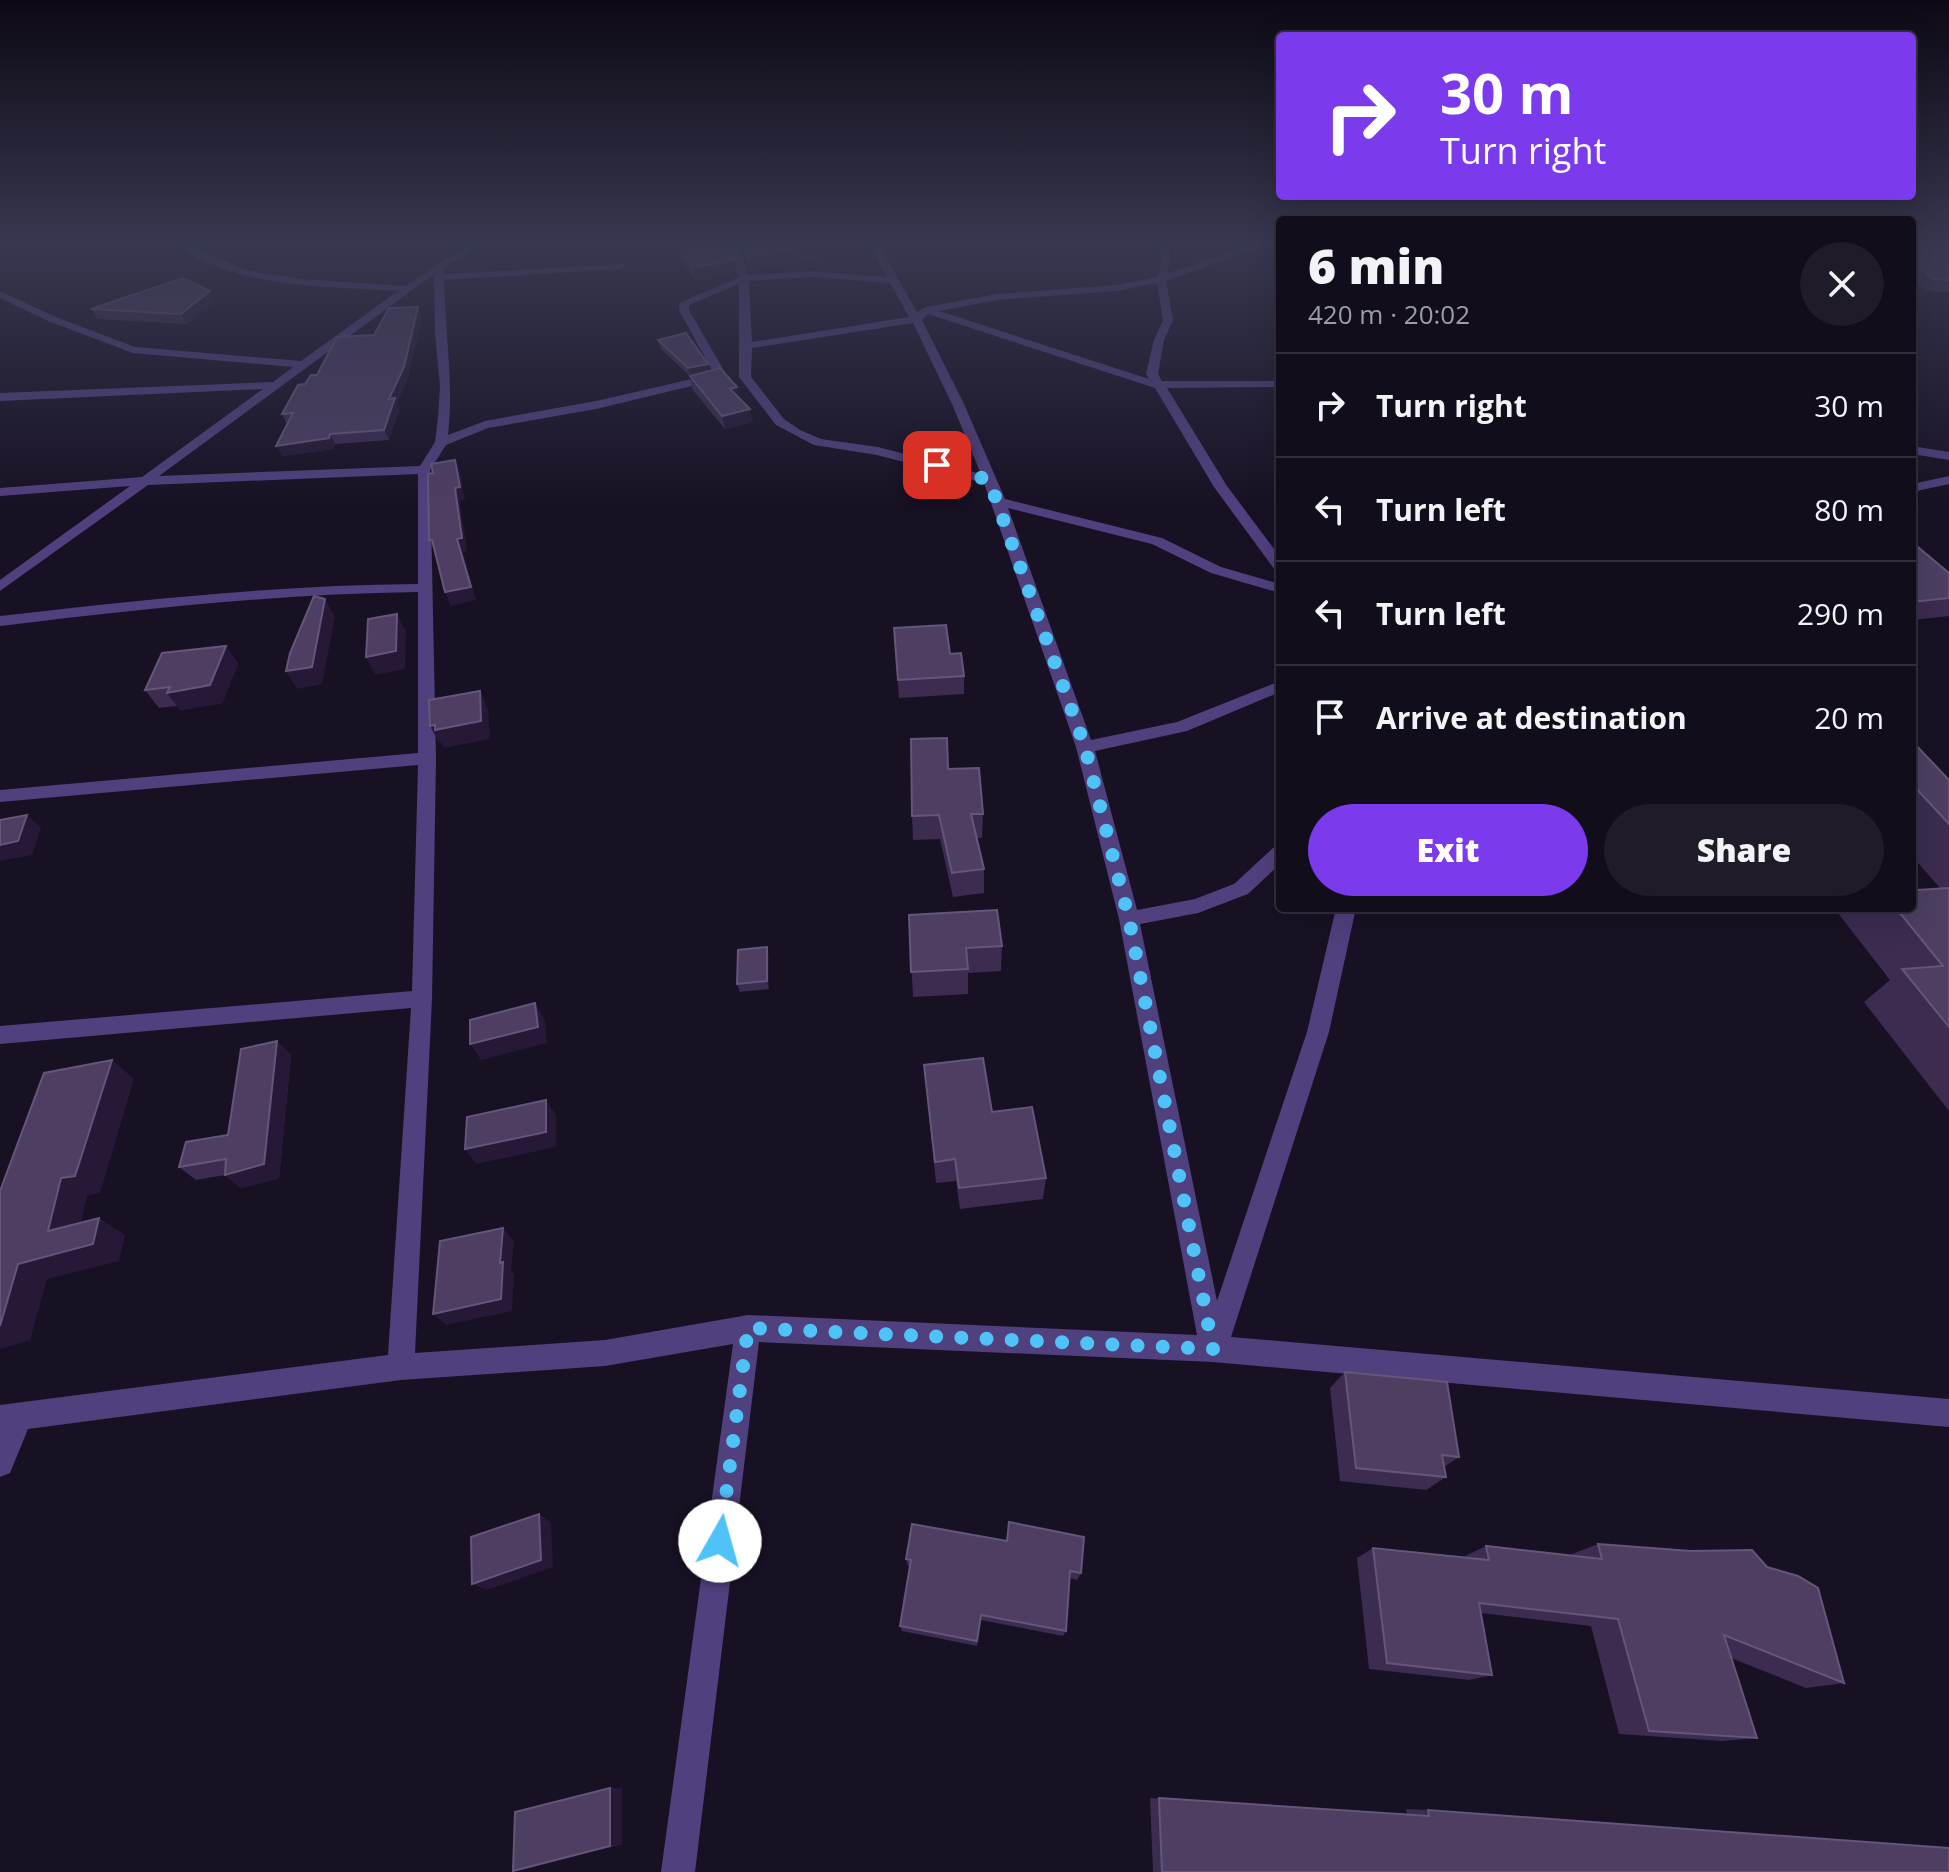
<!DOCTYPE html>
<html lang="en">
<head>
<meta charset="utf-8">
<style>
  :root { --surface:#120d1b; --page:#1f1b28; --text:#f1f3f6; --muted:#9c9ca3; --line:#312d3a; --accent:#7c3aed }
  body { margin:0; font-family:"Open Sans",sans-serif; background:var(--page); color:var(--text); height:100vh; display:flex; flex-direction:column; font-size:30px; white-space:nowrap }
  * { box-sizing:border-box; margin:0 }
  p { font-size:26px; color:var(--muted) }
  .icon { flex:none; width:44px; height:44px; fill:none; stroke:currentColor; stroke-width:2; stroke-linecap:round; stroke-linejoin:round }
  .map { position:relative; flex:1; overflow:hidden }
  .drawer { position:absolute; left:1276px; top:216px; width:640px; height:696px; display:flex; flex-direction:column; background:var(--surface); border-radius:8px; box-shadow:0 8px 32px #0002,0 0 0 2px var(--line) }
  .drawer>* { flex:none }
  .guide { position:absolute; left:1276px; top:32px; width:640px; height:168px; border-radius:8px; box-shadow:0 8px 32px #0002,0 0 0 2px var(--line); background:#7c3aed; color:#fff; overflow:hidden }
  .pin { position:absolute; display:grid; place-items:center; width:68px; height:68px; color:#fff; margin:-34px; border-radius:16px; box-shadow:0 4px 12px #0006 }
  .me { position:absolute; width:88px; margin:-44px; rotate:7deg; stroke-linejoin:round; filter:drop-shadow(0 0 6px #0008) }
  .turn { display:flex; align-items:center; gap:28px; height:168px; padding:0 32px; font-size:36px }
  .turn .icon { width:104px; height:104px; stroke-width:2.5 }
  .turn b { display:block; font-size:56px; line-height:68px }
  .round { display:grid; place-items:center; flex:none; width:84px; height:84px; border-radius:42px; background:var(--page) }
  .overview { display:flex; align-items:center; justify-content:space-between; height:136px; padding:0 32px }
  h1 { font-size:48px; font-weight:800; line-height:60px }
  .cta { display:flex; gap:16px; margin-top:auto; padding:16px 32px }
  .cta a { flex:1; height:92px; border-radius:48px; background:var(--accent); color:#fff; font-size:32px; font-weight:800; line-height:92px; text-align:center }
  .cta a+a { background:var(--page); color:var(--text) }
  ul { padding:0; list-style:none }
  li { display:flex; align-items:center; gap:24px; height:104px; padding:0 32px; border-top:2px solid var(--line) }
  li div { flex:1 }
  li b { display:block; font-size:30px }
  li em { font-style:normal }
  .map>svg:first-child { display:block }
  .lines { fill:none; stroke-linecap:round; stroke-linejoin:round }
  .minor { fill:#50407e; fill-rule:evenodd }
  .wall { fill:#3b2c50 }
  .shaded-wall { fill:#251937 }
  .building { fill:#4d3e62; stroke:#64567a; stroke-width:2 }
  .route { stroke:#4fc3f7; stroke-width:14; stroke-dasharray:0 25.2 }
</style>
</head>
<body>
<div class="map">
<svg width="1949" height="1872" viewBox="0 0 1949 1872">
  <rect width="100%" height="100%" fill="#181124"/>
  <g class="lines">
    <g class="minor">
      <path d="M 175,245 L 188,245 L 245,270 L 302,279 L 405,286 L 468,245 L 480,245 L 444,267 L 444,274 L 625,264 L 622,269 L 444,280 C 445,332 454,383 448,435 L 485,421 L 596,401 L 714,374 L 679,310 L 679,303 L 739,277 L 729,245 L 739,245 L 748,275 L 811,271 L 887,277 L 869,245 L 879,245 L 917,312 L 926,307 L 997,294 L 1116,285 L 1157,277 L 1161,265 L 1160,245 L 1170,245 L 1168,273 L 1251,245 L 1266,245 L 1166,281 L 1173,320 L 1164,340 L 1158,374 L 1162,381 L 1280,381 L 1280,387 L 1167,388 L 1227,486 L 1280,557 L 1280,571 L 1275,570 L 1214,487 L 1155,388 L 928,314 L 922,320 L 964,404 L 1005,499 L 1162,538 L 1221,567 L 1280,584 L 1280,593 L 1211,573 L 1152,544 L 1008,508 L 1091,740 L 1177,722 L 1280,681 L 1280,692 L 1187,731 L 1095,751 L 1137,910 L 1195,899 L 1234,884 L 1273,848 L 1280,846 L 1280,864 L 1248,894 L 1198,913 L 1140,924 L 1217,1301 L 1307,1032 L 1336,908 L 1356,908 L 1329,1032 L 1231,1337 L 1949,1399 L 1949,1427 L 1213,1362 L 759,1342 L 695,1872 L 661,1872 L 733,1344 L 605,1366 L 401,1380 L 28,1429 L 10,1473 L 0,1477 L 0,1405 L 388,1355 L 411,1008 L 0,1044 L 0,1026 L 412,991 L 418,765 L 0,802 L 0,790 L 418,753 L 418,592 C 277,594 140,609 0,626 L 0,616 C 140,600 277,585 418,584 L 418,474 L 148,485 L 0,591 L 0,580 L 130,486 L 0,496 L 0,488 L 142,477 L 263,389 L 0,401 L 0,393 L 273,382 L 293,367 L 133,353 L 48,321 L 0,298 L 0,291 L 56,317 L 135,347 L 301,361 L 398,291 C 324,286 239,289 175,245 ZM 434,274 L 435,333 L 440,386 L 438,418 L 435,442 L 420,466 L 159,476 ZM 811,277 L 890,283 L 909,317 L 752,342 L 749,281 ZM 1157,283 L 1163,320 L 1154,340 L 1146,374 L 1149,379 L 939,311 L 997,300 L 1116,291 ZM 739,284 L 739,377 L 776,425 L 814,445 L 877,455 L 984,483 L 1076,747 L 1119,919 L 1197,1335 L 748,1315 L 605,1340 L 415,1353 L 432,999 L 436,758 L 430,470 L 446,445 L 488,428 L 596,409 L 725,378 L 727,376 L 689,310 L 689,305 ZM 913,323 L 952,404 L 981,474 L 878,447 L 821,439 L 800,430 L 784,419 L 751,377 L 752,348 Z"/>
      <polygon points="1912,446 1949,452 1949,460 1912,454"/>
      <polygon points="1949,476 1949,484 1912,492 1912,484"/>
    </g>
  </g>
  <g class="wall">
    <polygon points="672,245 728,245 733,261 735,275 696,281"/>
    <polygon points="742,245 843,245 844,253 750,272"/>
    <polygon points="1912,245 1949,245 1949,292 1925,291 1912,279"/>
    <polygon points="216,301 187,324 97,319 91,309"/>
    <polygon points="418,307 422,317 408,377 397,402 399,409 389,440 335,444 333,449 282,456 287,424 282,414 305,384 374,335"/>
    <polygon points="658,340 709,371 739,397 753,422 725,429 692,389 690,376 660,348"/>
    <polygon points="1912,542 1949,573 1949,616 1912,620"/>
    <polygon points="894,628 950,654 964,676 964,694 899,698"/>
    <polygon points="226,646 238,664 222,703 180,710 177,706 159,708 145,690"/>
    <polygon points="1912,741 1949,780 1949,1111 1864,1002 1890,980 1834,908 1912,908 1917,890 1940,888 1912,856"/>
    <polygon points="948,769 983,814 982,838 977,838 984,869 984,893 953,897 940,839 913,840 912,816"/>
    <polygon points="909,915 1002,946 1001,971 968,973 968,994 913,997"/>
    <polygon points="769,956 769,989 740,992 737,984"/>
    <polygon points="277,1041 291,1055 279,1178 241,1188 225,1175 196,1180 179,1167 228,1135"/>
    <polygon points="924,1065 992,1112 1046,1178 1043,1199 960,1209 956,1181 936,1183"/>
    <polygon points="1345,1372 1459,1457 1444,1467 1446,1477 1426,1490 1340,1481 1330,1388"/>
    <polygon points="912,1524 1081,1573 1077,1580 1070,1578 1066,1631 1063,1636 981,1620 977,1646 902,1631 900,1626 910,1566 908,1566 906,1559"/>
    <polygon points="1598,1544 1844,1683 1806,1688 1731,1658 1757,1738 1722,1741 1619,1734 1591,1626 1481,1613 1492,1675 1469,1680 1369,1669 1357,1558 1373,1548 1466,1558 1465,1556 1486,1546 1572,1556 1572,1554"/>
    <polygon points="622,1788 622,1844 528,1868 513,1871"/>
    <polygon points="1150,1798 1407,1814 1406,1809 1428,1810 1949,1872 1153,1872"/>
  </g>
  <g class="shaded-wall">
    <polygon points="811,245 843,245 844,253 750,272 748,257"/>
    <polygon points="733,261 735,275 696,281 693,267"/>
    <polygon points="210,291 216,301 187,324 181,314"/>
    <polygon points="418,307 422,317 408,377 397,402 399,409 389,440 384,430 389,399"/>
    <polygon points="708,364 709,372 690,376 688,368"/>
    <polygon points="737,387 739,400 730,389"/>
    <polygon points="750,409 753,422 725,429 722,416"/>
    <polygon points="330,434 335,444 333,449 282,456 276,446"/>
    <polygon points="455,460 460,473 465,500 460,501 467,552 463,552 476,600 451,606 445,592 457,539"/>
    <polygon points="325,599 335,617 322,684 297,689 286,671"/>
    <polygon points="397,614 406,632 405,669 375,675 366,657"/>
    <polygon points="226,646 238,664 222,703 180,710 167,693"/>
    <polygon points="480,691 488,709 490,739 444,748 442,743 439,743 430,726"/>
    <polygon points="27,815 41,828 32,855 0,861 0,845"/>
    <polygon points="767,947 769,956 769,989 767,981"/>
    <polygon points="535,1003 545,1020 547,1043 481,1060 470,1044"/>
    <polygon points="277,1041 291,1055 279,1178 241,1188 225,1175"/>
    <polygon points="112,1060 134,1079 100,1193 87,1196 75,1247 48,1231 61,1178"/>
    <polygon points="546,1100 556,1115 556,1147 476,1164 465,1149"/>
    <polygon points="99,1218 125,1235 119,1261 47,1279 30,1340 0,1349 0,1326 18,1264"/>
    <polygon points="503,1228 514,1241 511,1271 514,1274 512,1311 446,1325 433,1314 500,1263"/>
    <polygon points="539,1514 551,1522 553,1567 487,1590 472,1584"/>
    <polygon points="610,1788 622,1788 622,1844 610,1846"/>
  </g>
  <g class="building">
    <polygon points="679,245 728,245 733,261 693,267"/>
    <polygon points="744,245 811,245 748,257"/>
    <polygon points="1912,245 1949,245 1949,280 1933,279 1912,260"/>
    <polygon points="183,278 210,291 181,314 91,309"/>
    <polygon points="418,307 404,367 389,399 395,398 384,430 330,434 329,438 276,446 293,413 282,414 298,385 305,384 311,375 317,375 337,337 374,335 389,308"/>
    <polygon points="686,333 708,364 688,368 658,340"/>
    <polygon points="720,368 737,387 730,389 750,409 722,416 690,376"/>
    <polygon points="455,460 460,487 455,488 462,538 457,539 471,587 445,592 432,540 429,540 428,474 433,473 431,464"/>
    <polygon points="1912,542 1949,573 1949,598 1912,602"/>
    <polygon points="314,596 325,599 312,667 286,671 290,653"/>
    <polygon points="397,614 396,651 366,657 368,619"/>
    <polygon points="946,625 950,654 961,653 964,676 898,680 894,628"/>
    <polygon points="226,646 210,685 167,693 170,687 145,690 162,653"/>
    <polygon points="480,691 481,721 435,730 435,725 430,726 429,700"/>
    <polygon points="947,738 948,769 979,768 983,814 971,814 984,869 952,873 939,815 912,816 911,739"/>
    <polygon points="1912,741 1949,780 1949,824 1912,784"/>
    <polygon points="27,815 18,841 0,845 0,820"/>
    <polygon points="1912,884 1917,890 1949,888 1949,1027 1902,969 1943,966 1896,908 1912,908"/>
    <polygon points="997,910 1002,946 966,948 968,969 911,972 909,915"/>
    <polygon points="767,947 767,981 737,984 738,950"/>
    <polygon points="535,1003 538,1027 470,1044 470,1020"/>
    <polygon points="277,1041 264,1164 225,1175 226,1159 179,1167 186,1142 228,1135 241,1049"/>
    <polygon points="983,1058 992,1112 1032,1107 1046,1178 959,1188 955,1159 935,1162 924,1065"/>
    <polygon points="112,1060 75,1176 61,1178 48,1231 99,1218 93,1244 18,1264 0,1326 0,1191 44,1073"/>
    <polygon points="546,1100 546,1132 465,1149 467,1117"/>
    <polygon points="503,1228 500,1263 503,1262 501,1299 433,1314 440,1241"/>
    <polygon points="1345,1372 1447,1382 1459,1457 1442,1455 1446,1477 1356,1468"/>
    <polygon points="539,1514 541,1560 472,1584 471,1537"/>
    <polygon points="1009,1522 1084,1537 1081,1573 1070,1571 1066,1631 981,1615 977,1641 900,1626 911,1560 906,1559 912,1524 1007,1541"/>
    <polygon points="1598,1544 1691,1551 1752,1550 1767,1567 1798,1576 1818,1588 1844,1683 1724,1635 1757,1738 1649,1731 1618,1619 1479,1603 1492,1675 1387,1663 1373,1548 1489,1560 1486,1546 1602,1559"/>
    <polygon points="610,1788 610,1846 513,1871 515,1812"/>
    <polygon points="1159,1798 1429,1816 1428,1810 1949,1848 1949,1872 1162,1872"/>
  </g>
  <linearGradient id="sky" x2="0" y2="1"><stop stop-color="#0d0914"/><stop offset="0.48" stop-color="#373850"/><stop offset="1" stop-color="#373850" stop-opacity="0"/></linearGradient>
  <rect width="1949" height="507" fill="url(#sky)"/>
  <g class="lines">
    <polyline class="route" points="720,1541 748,1328 1213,1349 1129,919 1092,775 1085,747 989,480 937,465"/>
  </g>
</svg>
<div class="pin" style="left:937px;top:465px;background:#d93025"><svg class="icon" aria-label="arrive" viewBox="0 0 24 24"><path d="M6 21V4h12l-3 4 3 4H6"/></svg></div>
<svg class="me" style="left:720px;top:1541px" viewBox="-20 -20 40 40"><circle r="19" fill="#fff"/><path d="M0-13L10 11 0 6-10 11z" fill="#4fc3f7"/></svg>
<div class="guide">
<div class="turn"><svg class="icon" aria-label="right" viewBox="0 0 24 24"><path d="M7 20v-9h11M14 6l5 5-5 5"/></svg><div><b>30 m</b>Turn right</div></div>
</div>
<section class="drawer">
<div class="overview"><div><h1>6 min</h1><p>420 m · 20:02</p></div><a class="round"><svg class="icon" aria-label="close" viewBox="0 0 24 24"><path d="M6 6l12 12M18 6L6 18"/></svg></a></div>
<ul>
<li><svg class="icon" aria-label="right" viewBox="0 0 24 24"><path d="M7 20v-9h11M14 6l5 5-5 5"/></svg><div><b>Turn right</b></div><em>30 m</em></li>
<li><svg class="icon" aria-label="left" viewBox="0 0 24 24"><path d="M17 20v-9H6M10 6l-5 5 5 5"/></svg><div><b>Turn left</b></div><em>80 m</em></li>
<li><svg class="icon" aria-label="left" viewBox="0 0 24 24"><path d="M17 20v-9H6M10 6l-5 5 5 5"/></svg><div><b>Turn left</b></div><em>290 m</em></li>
<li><svg class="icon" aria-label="arrive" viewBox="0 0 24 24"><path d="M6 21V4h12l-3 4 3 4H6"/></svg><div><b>Arrive at destination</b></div><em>20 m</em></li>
</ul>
<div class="cta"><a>Exit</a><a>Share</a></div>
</section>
</div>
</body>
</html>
